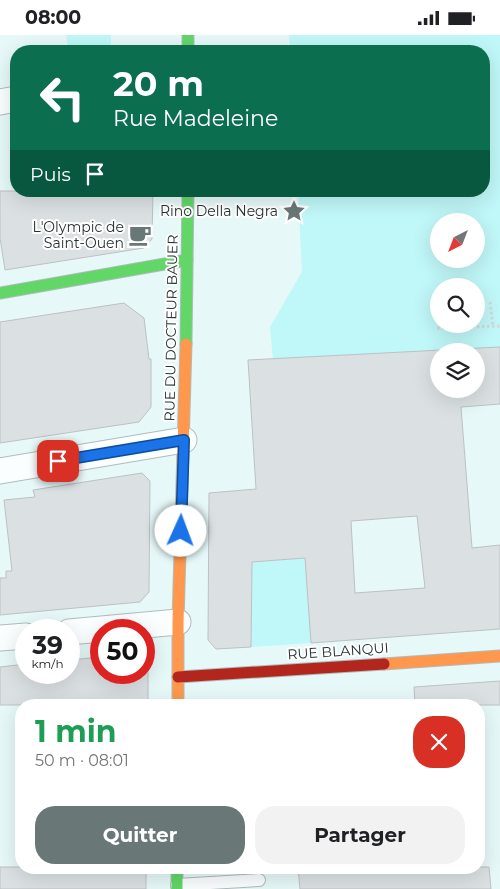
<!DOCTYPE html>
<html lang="fr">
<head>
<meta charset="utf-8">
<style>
  :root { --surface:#fff; --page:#f2f2f2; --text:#202124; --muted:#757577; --accent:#6a7777 }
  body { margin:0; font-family:Montserrat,sans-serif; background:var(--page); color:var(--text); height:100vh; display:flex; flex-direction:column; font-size:19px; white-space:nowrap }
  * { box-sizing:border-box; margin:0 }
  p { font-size:16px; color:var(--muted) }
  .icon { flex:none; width:28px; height:28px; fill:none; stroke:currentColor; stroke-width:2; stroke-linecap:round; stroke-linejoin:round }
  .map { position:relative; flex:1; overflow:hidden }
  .sheet { position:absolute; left:15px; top:664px; width:470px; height:175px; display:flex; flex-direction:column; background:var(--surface); border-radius:20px; box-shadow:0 5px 20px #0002 }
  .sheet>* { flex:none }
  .guide { position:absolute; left:10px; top:10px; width:480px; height:152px; border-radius:20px; box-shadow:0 5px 20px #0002; background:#0b6e4f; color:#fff; overflow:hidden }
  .needle { width:32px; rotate:222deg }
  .buttons { position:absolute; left:430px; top:178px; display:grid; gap:10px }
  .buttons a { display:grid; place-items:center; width:55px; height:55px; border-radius:50%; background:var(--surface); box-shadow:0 5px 20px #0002; font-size:25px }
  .speed { position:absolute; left:15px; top:584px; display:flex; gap:10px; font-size:25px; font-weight:700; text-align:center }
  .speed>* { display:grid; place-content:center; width:65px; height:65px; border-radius:50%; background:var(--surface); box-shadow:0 5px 20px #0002; line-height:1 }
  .speed small { font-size:12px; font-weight:400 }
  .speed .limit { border:8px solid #d22; background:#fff; color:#111 }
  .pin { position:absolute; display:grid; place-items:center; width:42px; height:42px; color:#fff; margin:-21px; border-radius:10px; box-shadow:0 2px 8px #0006 }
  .me { position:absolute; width:55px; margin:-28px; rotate:2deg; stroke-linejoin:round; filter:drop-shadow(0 0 4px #0008) }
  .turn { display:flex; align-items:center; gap:18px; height:105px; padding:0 20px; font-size:22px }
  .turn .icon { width:65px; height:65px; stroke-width:2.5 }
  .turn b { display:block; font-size:35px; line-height:42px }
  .then { display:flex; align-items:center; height:48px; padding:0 20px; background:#0003; gap:10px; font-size:19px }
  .round { display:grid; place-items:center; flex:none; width:52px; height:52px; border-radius:20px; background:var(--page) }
  .head { display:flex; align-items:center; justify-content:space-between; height:85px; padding:0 20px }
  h1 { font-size:30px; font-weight:700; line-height:38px; color:#1e9e55 }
  .action { display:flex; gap:10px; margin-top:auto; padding:10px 20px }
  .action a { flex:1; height:58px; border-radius:20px; background:var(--accent); color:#fff; font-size:20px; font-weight:700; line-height:58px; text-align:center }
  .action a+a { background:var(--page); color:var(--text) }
  .status { display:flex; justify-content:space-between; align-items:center; height:35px; padding:0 25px; background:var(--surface); direction:ltr }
  .status svg { height:14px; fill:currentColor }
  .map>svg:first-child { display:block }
  .green { fill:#c0f7f8; fill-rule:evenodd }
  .building { fill:#dbe1e3; stroke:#bdc0c3; fill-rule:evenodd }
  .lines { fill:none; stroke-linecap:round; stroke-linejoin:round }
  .lane-casing { stroke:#afbcbc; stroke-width:14 }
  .street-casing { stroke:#afbcbc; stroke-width:27 }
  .fast-casing { stroke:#afbcbc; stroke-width:13 }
  .slow-casing { stroke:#afbcbc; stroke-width:13 }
  .jam-casing { stroke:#afbcbc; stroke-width:13 }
  .path { stroke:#d3d8d8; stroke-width:3; stroke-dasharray:2.5 2.5; stroke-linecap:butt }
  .lane { stroke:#fbfefe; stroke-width:12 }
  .street { stroke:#fbfefe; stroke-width:25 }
  .fast { stroke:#63d668; stroke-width:11 }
  .slow { stroke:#ff974d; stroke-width:11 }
  .jam { stroke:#b3261e; stroke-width:11 }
  .route-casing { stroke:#114b97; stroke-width:12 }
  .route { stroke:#1a73e8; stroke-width:9 }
  .labels { text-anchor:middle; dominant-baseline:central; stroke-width:4; stroke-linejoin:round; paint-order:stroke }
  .poi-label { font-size:14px; fill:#273232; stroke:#fff; text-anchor:end }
  .street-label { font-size:14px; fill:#273232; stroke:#fff }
</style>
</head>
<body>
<div class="status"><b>08:00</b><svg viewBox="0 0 49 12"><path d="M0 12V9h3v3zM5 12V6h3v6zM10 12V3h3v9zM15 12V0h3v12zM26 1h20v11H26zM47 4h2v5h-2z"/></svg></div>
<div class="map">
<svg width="500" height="854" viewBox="0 0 500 854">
  <rect width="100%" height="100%" fill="#e7f8f8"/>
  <g class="green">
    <polygon points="66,0 111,0 111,16 69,16"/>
    <path d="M 289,0 L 500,0 L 500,312 L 273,324 L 270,292 L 302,237 L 298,156 L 484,156 L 484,16 L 290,16 ZM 439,186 L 476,186 L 476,224 L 439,224 ZM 439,251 L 476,251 L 476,289 L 439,289 Z"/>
    <polygon points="305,523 311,608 251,612 252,527"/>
  </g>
  <g class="building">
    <polygon points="0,156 153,156 152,204 144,213 5,235 0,203"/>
    <polygon points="124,268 144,283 149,324 151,324 151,372 139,387 0,408 0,287"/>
    <path d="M 500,312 L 500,369 L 461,372 L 472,513 L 500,510 L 500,594 L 311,608 L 305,523 L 278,525 L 252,527 L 251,612 L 216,614 L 208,605 L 209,458 L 256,454 L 248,325 ZM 439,316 L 476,316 L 476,354 L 439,354 ZM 417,481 L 425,553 L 355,558 L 351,486 Z"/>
    <polygon points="142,438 150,446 149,557 140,567 0,580 0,543 6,543 6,536 12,536 4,465 35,462 33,455"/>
    <polygon points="101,622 101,638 144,638 144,629 148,633 148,670 0,670 0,632 26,629 26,638 69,638 69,625"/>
    <polygon points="500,646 500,670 415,670 414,652"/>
    <rect x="0" y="832" width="146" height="22"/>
    <polygon points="298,832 489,832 491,854 300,854"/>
  </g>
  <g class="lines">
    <defs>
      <polyline id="lane" points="177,850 259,845"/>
      <g id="street">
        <polyline points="0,67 16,64"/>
        <polyline points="0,436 184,405"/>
        <polyline points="69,597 178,587"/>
        <polyline points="0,603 26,601"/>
      </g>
      <g id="fast">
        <polyline points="188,0 188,16"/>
        <polyline points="0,258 187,225"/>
        <polyline points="186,309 188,156"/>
        <polyline points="177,832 177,854"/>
      </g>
      <g id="slow">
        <polyline points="384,629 500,621"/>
        <polyline points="178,670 178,587 186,309"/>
      </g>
      <polyline id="jam" points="178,642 384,629"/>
    </defs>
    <use href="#lane" class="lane-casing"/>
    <use href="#street" class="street-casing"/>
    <use href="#fast" class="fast-casing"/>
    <use href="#slow" class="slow-casing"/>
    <use href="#jam" class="jam-casing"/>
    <g class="path">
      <polyline points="490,267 493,291"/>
      <polyline points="437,293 500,291"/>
    </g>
    <use href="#lane" class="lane"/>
    <use href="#street" class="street"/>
    <use href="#fast" class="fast"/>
    <use href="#slow" class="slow"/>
    <use href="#jam" class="jam"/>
  </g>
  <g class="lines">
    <defs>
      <polyline id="route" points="58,426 184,405 181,496"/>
    </defs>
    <use href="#route" class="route-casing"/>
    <use href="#route" class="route"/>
  </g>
  <defs>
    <symbol id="sight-bare" viewBox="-9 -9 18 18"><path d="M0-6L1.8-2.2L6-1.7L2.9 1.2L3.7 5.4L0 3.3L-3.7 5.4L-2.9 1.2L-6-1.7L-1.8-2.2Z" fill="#6a7777" stroke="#fff" stroke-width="2.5" paint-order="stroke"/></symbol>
    <symbol id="cafe-bare" viewBox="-9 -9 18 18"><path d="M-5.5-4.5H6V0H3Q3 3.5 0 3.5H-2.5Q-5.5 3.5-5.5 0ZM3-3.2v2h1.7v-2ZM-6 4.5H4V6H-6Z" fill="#6a7777" stroke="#fff" stroke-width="2.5" paint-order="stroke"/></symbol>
  </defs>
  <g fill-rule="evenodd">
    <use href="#sight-bare" x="278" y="160" width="32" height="32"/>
    <use href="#cafe-bare" x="124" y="184" width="32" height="32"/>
  </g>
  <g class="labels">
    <g class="poi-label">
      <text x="278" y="176">Rino Della Negra</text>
      <text x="124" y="192">L'Olympic de<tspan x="124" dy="16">Saint-Ouen</tspan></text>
    </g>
    <g class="street-label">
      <text transform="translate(171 293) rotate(-89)">RUE DU DOCTEUR BAUER</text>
      <text transform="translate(338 616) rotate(-4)">RUE BLANQUI</text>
    </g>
  </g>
</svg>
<div class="buttons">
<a><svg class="needle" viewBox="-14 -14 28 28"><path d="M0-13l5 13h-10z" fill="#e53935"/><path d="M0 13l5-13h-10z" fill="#757577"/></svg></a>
<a><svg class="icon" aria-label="search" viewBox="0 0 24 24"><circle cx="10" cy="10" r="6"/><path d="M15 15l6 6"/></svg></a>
<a><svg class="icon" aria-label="layers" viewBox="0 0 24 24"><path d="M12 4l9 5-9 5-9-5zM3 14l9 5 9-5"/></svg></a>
</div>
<div class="speed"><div>39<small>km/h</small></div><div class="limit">50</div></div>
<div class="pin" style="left:58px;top:426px;background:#d93025"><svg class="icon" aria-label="arrive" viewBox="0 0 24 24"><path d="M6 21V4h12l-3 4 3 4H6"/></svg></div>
<svg class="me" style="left:181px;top:496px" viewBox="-20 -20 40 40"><circle r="19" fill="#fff"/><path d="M0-13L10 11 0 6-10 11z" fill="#1a73e8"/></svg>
<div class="guide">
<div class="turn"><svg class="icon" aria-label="left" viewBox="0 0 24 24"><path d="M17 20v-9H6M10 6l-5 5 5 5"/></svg><div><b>20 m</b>Rue Madeleine</div></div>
<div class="then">Puis<svg class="icon" aria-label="arrive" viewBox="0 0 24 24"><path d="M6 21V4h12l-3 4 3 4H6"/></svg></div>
</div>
<section class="sheet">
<div class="head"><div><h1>1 min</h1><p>50 m · 08:01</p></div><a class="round" style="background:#d93025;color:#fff"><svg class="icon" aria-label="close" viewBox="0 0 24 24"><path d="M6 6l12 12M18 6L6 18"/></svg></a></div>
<div class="action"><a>Quitter</a><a>Partager</a></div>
</section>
</div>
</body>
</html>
